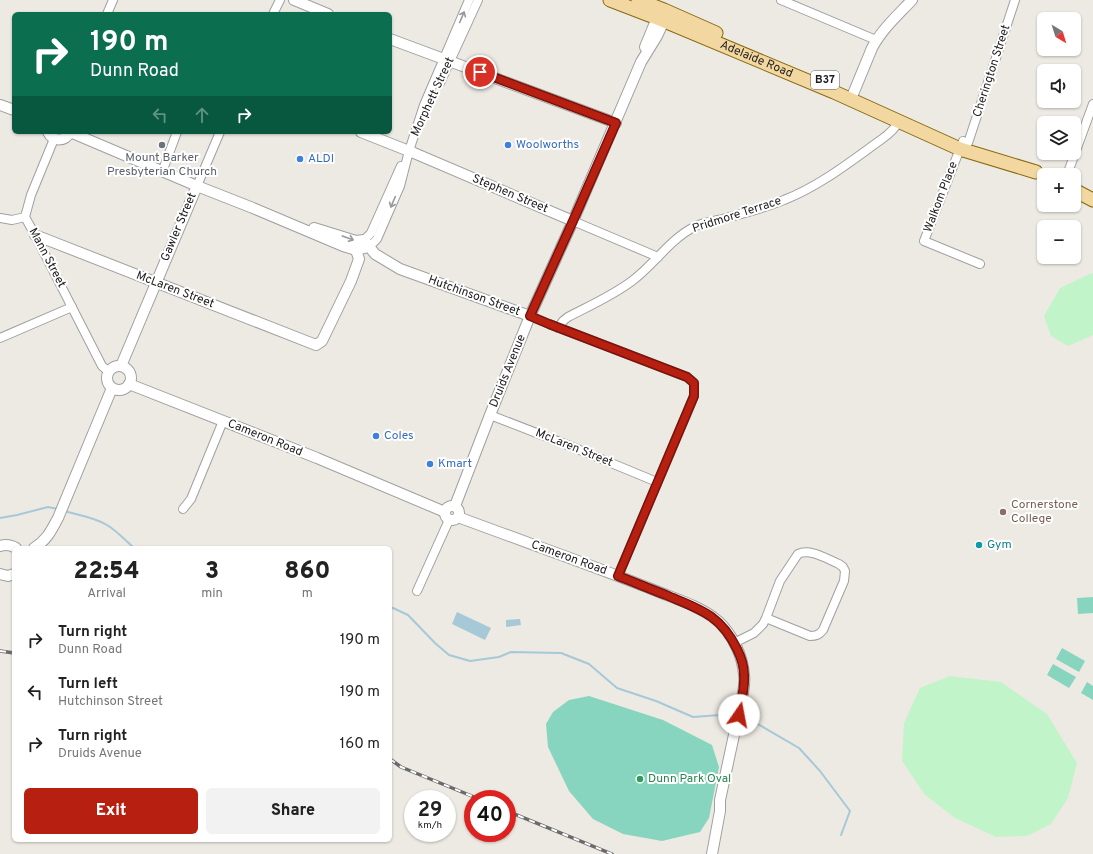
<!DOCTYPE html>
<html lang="en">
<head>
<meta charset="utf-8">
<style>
  :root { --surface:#fff; --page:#f2f2f2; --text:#222; --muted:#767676; --accent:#b71f11 }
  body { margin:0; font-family:Overpass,sans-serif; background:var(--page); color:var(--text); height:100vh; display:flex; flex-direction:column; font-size:15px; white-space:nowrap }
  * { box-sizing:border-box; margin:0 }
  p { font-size:13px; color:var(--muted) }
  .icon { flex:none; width:22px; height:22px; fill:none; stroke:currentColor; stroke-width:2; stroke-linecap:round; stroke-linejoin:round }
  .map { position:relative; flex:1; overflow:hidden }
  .drawer { position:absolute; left:12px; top:546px; width:380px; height:296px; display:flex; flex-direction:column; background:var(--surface); border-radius:6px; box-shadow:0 1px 3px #0004 }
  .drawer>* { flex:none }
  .hud { position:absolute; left:12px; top:12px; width:380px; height:122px; border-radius:6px; box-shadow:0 1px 3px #0004; background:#0b6e4f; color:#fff; overflow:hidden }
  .needle { width:26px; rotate:142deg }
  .tools { position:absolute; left:1037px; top:12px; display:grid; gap:8px }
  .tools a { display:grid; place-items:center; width:44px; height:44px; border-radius:6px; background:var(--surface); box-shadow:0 1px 3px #0004; font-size:20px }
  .speed { position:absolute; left:404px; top:790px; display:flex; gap:8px; font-size:20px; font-weight:700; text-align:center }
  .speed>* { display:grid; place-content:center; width:52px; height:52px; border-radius:50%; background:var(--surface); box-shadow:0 1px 3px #0004; line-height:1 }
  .speed small { font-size:10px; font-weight:400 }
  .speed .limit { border:6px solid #d22; background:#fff; color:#111 }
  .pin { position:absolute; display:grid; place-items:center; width:34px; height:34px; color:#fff; margin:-17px; border:2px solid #fff; border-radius:50%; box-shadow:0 1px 4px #0007 }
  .me { position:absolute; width:44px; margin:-22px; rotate:12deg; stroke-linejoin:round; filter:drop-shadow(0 0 3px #0008) }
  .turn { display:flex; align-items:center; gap:14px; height:84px; padding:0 12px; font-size:18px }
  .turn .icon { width:52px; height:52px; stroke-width:2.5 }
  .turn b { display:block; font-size:28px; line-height:34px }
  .lanes { display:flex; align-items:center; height:38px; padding:0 12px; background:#0003; justify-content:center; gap:20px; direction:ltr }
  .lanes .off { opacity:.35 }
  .eta { display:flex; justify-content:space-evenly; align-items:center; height:68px; text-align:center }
  .eta b { font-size:24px; font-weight:800; line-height:28px }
  .cta { display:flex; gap:8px; margin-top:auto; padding:8px 12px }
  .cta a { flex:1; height:46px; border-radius:6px; background:var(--accent); color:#fff; font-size:16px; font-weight:800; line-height:46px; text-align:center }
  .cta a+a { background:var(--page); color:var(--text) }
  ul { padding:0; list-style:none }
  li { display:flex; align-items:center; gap:12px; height:52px; padding:0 12px }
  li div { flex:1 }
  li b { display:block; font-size:15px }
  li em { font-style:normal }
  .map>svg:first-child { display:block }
  .park { fill:#c2f4ca }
  .pitch { fill:#87d5be }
  .water { fill:#a6c8d7 }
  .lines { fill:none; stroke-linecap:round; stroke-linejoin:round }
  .stream { stroke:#a6c8d7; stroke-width:2 }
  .minor-casing { stroke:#a0a0a0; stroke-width:10 }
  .tertiary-casing { stroke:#a0a0a0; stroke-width:12 }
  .primary-casing { stroke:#87690d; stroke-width:15 }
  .minor { stroke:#fff; stroke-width:8 }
  .tertiary { stroke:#fff; stroke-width:10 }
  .primary { stroke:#f3d7a1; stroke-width:13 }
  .rail-casing { stroke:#6a6a6a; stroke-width:3.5 }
  .rail { stroke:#fff; stroke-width:2; stroke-dasharray:6; stroke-linecap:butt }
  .oneway { stroke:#999 }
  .route-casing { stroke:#77140b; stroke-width:10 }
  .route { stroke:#b71f11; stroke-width:7 }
  .worship-dot { fill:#6b7280; stroke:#fff; stroke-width:1.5 }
  .shop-dot { fill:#3f7fe0; stroke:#fff; stroke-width:1.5 }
  .education-dot { fill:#8d6e63; stroke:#fff; stroke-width:1.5 }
  .culture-dot { fill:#0f9aa8; stroke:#fff; stroke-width:1.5 }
  .leisure-dot { fill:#2e9e5b; stroke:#fff; stroke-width:1.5 }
  .labels { text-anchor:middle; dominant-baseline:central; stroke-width:4; stroke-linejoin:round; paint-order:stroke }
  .shield { fill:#fff; stroke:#606060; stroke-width:1 }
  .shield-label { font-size:11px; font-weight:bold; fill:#1c1c1c }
  .street-label { font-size:12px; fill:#1c1c1c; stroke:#fff }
  .shop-label { font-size:12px; fill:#366cbe; stroke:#fff; text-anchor:start }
  .worship-label { font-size:12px; fill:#5b616d; stroke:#fff }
  .education-label { font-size:12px; fill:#785e54; stroke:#fff; text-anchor:start }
  .culture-label { font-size:12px; fill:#0d838f; stroke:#fff; text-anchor:start }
  .leisure-label { font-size:12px; fill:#27864d; stroke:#fff; text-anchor:start }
</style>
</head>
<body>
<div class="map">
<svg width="1093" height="854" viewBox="0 0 1093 854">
  <rect width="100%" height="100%" fill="#edeae3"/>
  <g class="park">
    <polygon points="1093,273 1093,335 1068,346 1051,336 1044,316 1060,288 1090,274"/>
    <polygon points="950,676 1001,682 1047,714 1077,763 1068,798 1051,824 1027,836 996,837 955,818 925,795 902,761 904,723 920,688"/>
  </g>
  <g class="pitch">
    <polygon points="1093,597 1093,613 1078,614 1077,598"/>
    <polygon points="1062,648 1085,661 1079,672 1056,659"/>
    <polygon points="1053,664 1076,677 1069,688 1047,675"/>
    <polygon points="1087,682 1093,686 1093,700 1081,693"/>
    <polygon points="589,696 663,720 712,745 719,767 709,818 700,832 662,841 623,834 593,819 569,791 548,747 546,724 553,712 569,700"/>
  </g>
  <g class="water">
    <polygon points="457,612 491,628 485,640 452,624"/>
    <polygon points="520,619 521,625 506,627 506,620"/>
  </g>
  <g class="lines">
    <g class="stream">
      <path d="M 64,511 C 78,515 94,517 107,525 C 117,531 125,540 134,548"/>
      <polyline points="0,518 17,515 48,507 58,509"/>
      <polyline points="390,608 393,608 408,615 435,643 449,655 470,661 499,657 511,652 561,653 589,664 617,688 656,701 693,717 720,715 734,718"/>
      <polyline points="744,720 756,723 799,748 820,771 850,811 841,835"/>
    </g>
    <defs>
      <g id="minor">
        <polyline points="781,0 876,40"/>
        <polyline points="107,14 113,0"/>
        <polyline points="273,14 280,0"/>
        <polyline points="440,83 478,0"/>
        <polyline points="54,139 31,195 25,217 35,235 102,366 109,372"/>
        <polyline points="963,141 924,241 980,264"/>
        <polyline points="968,143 1015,0"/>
        <polyline points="162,172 177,132"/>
        <polyline points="1067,175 1093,104"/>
        <polyline points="197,186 220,132"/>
        <polyline points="0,218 12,220 25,217"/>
        <polyline points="573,221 658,257"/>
        <polyline points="364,240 371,233 401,166"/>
        <polyline points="369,247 377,239 400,186 409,151 424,105 469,0"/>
        <polyline points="530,316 549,324 687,377 694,383 694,396 618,576"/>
        <path d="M 558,328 L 563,321 L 568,317 C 589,306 612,296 632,281 C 654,265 669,240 694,227 C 703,222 716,221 726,218 C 745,213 765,208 784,200 C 820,186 851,161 882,139 C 889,134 895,129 899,121"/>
        <polyline points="0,338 72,307"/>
        <polyline points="490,415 570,446 657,482"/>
        <polyline points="183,509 191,499 223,421"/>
        <polyline points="417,591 449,520"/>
        <path d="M 734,643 L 754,633 L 763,624 L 766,618 L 780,581 L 798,554 C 810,548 827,559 839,564 L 843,567 L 845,571 L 844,581 L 823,630 C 819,635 816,636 810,636 L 766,618"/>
      </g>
      <g id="tertiary">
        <polyline points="294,0 328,14"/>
        <polyline points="390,39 616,123"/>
        <polyline points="645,47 657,18 661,13"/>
        <path d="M 851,99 L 872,48 C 882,29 898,15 912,0"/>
        <polyline points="0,105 14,110"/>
        <path d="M 48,132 C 53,142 65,142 70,132"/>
        <polyline points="70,132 197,186 253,208 343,246 356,250 369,247"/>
        <polyline points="361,132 414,153 573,221"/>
        <polyline points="314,228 356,241 364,240 375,254 400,269 530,316"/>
        <polyline points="35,235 316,345 322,341 351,281 359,259 356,250"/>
        <polyline points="121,366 197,186"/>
        <circle cx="119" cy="378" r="12"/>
        <polyline points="129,384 317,458 445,512"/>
        <circle cx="452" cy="513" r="7"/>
        <polyline points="455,506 490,415 530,316 573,221 641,62 657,36 664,21 664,14"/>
        <path d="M 458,517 C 522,541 586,563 649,588 C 672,598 699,605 718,621 C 732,634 743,656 744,675 C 745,681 744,687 743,693 L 720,800 L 720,811 L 712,854"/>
        <path d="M 0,546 C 6,544 11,545 16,548"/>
        <path d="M 34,548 C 47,540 51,531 58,518 L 112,388"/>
        <polyline points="0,574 8,576 14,574"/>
      </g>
      <g id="primary">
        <path id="s1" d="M 610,0 L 662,20 L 834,92 L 960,149 L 1036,172"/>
        <polyline points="638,0 664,10 716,33"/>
        <polyline points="1074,190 1093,200"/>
      </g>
    </defs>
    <use href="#minor" class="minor-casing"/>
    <use href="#tertiary" class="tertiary-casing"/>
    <use href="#primary" class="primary-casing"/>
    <use href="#minor" class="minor"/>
    <use href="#tertiary" class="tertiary"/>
    <use href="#primary" class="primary"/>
    <defs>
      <g id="rail">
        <polyline points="0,651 14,653"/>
        <polyline points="390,759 401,767 479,799"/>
        <polyline points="507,811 612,854"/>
      </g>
    </defs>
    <use href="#rail" class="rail-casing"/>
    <use href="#rail" class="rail"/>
  </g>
  <defs><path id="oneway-shaft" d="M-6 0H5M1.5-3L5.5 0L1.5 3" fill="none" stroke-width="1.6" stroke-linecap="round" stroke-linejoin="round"/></defs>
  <g class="oneway">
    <use href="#oneway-shaft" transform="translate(462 17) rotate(-67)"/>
    <use href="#oneway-shaft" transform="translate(393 202) rotate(113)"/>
    <use href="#oneway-shaft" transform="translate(348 238) rotate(20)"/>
  </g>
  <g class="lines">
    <defs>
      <path id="route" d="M 480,72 L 616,123 L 573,221 L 530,316 L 549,324 L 687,377 L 694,383 L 694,396 L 618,576 C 634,582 650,589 666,595 C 699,609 720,614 737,649 C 741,657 744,666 744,675 C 745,689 741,702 739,715"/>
    </defs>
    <use href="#route" class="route-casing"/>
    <use href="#route" class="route"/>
  </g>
  <circle class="worship-dot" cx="162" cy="145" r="4"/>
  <g class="shop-dot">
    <circle cx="508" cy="145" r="4"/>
    <circle cx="300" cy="159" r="4"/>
    <circle cx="376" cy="436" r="4"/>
    <circle cx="430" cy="464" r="4"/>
  </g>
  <circle class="education-dot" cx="1003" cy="512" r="4"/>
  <circle class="culture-dot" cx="979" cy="545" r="4"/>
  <circle class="leisure-dot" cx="640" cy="779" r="4"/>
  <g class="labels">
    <rect class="shield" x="811" y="71" width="28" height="18" rx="3"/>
    <g class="shield-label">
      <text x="825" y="80">B37</text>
    </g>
    <g class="street-label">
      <text stroke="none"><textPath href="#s1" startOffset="158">Adelaide Road</textPath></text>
      <text transform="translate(992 71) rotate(-72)">Cherington Street</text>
      <text transform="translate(433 97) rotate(-65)">Morphett Street</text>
      <text transform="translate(510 194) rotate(23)">Stephen Street</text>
      <text transform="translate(941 197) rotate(-69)">Walkom Place</text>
      <text transform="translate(737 215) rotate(-18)">Pridmore Terrace</text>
      <text transform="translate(179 227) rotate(-67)">Gawler Street</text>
      <text transform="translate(47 258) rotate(62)">Mann Street</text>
      <text transform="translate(175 290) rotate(21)">McLaren Street</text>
      <text transform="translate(474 296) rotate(20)">Hutchinson Street</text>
      <text transform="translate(508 371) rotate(-68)">Druids Avenue</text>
      <text transform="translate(265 438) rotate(22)">Cameron Road</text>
      <text transform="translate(574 448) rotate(22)">McLaren Street</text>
      <text transform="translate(569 558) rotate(20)">Cameron Road</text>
    </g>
    <g class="shop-label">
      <text x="516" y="145">Woolworths</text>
      <text x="308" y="159">ALDI</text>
      <text x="384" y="436">Coles</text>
      <text x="438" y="464">Kmart</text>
    </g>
    <g class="worship-label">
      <text x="162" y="158">Mount Barker<tspan x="162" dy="14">Presbyterian Church</tspan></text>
    </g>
    <g class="education-label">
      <text x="1011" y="505">Cornerstone<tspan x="1011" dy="14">College</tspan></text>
    </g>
    <g class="culture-label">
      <text x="987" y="545">Gym</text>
    </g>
    <g class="leisure-label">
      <text x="648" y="779">Dunn Park Oval</text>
    </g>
  </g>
</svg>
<div class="tools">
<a><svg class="needle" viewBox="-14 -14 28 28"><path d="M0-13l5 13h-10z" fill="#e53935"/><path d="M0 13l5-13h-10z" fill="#767676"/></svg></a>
<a><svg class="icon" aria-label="sound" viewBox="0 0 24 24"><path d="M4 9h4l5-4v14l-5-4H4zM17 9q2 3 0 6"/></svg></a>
<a><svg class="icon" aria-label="layers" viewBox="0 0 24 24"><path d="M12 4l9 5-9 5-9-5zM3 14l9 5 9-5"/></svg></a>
<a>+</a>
<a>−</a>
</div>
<div class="speed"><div>29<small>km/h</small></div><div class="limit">40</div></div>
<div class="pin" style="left:480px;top:72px;background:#d93025"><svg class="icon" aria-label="arrive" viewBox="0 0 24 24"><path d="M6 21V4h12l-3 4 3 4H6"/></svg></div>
<svg class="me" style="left:739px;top:715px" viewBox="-20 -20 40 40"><circle r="19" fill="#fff"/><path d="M0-13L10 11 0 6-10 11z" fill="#b71f11"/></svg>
<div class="hud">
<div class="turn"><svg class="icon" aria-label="right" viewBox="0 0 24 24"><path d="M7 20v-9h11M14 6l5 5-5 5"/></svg><div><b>190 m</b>Dunn Road</div></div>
<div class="lanes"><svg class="icon off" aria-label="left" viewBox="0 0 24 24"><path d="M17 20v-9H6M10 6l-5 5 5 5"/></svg><svg class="icon off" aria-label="ahead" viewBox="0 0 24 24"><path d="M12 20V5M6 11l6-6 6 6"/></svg><svg class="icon" aria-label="right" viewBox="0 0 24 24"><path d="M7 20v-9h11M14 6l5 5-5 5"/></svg></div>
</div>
<section class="drawer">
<div class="eta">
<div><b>22:54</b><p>Arrival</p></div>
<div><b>3</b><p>min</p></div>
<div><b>860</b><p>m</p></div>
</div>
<ul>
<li><svg class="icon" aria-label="right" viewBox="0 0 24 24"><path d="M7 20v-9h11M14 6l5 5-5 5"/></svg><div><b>Turn right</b><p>Dunn Road</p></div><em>190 m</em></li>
<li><svg class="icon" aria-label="left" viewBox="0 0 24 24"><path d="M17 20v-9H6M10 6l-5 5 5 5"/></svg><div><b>Turn left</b><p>Hutchinson Street</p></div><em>190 m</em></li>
<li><svg class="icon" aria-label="right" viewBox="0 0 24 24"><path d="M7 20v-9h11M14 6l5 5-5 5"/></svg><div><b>Turn right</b><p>Druids Avenue</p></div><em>160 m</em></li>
</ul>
<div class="cta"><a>Exit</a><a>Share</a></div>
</section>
</div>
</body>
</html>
